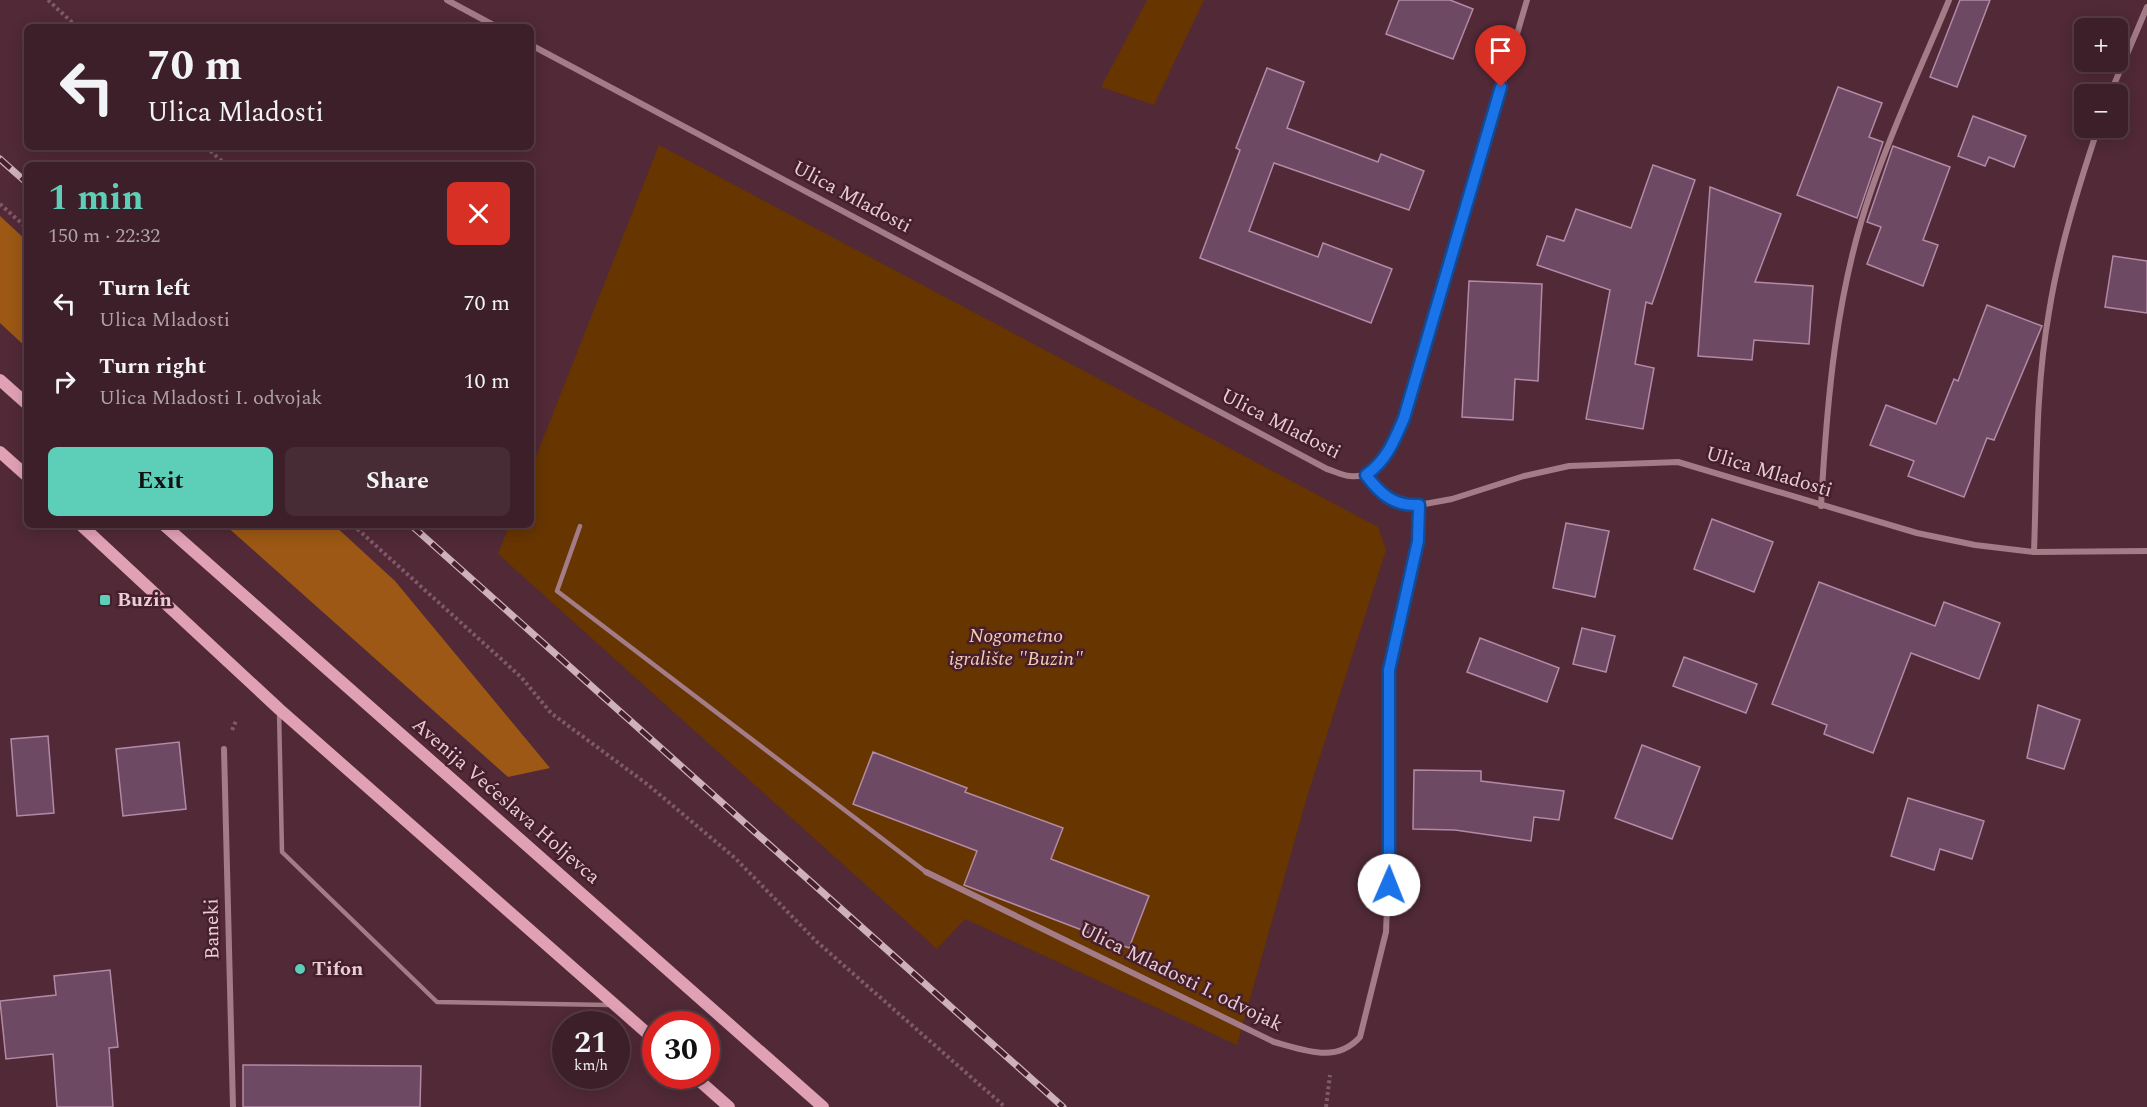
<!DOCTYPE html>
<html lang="en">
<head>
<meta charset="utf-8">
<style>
  :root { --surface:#3d1f29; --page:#482c35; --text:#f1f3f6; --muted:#ada2a8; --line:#563d46; --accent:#5dceb8 }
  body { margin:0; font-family:Spectral,serif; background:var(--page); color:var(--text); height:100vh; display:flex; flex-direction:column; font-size:22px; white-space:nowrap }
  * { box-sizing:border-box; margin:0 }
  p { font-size:20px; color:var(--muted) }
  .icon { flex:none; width:33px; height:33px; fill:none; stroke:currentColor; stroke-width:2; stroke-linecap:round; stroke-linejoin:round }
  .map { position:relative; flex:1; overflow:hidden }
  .details { position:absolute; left:24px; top:162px; width:510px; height:366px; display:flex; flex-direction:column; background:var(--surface); border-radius:9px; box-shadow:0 3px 15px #0003,0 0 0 2px var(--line) }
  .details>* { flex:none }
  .guide { position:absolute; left:24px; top:24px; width:510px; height:126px; border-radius:9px; box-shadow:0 3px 15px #0003,0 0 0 2px var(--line); background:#3d1f29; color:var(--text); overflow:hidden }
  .fabs { position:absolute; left:2074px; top:18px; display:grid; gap:12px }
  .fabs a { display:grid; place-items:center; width:54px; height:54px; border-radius:9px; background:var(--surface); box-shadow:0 3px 15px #0003,0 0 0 2px var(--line); font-size:30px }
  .speed { position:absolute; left:552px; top:1011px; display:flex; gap:12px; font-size:30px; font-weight:700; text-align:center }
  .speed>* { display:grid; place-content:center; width:78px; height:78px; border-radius:50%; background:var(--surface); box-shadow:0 3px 15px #0003,0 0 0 2px var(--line); line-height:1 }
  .speed small { font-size:15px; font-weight:400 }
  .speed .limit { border:9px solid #d22; background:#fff; color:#111 }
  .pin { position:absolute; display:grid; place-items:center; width:51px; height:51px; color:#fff; margin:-62px -26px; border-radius:50% 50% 50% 0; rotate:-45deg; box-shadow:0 0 6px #0007 }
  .pin .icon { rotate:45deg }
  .me { position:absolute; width:66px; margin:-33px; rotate:1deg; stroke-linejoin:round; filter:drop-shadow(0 0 4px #0008) }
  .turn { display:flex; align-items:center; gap:21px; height:126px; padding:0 24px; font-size:27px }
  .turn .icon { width:78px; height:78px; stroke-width:2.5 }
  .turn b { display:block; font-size:42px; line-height:51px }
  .round { display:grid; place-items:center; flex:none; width:63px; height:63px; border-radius:9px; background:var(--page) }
  .summary { display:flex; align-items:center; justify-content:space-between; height:102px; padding:0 24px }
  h1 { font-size:36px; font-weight:700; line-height:45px; color:var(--accent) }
  .cta { display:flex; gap:12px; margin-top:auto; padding:12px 24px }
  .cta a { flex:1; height:69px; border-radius:9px; background:var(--accent); color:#111; font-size:24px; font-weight:700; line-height:69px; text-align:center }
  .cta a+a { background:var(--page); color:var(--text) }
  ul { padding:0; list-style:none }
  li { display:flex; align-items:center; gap:18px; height:78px; padding:0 24px }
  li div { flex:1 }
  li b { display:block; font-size:22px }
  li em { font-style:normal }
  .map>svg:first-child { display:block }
  .green { fill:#663500 }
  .forest { fill:#9c5814 }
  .building { fill:#6e4963; stroke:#b38aa6; stroke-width:1.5 }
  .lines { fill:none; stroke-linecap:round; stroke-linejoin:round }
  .path { stroke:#7f5b67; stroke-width:4; stroke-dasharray:3 3; stroke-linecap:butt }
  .service { stroke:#a47c88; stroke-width:4.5 }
  .minor { stroke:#a47c88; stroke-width:6 }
  .secondary { stroke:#e1a1b5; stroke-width:12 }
  .rail-casing { stroke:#ceb1ba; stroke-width:7 }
  .rail { stroke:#461f2d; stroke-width:4.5; stroke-dasharray:14; stroke-linecap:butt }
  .route-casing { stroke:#114b97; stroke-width:15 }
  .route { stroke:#1a73e8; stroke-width:10 }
  .poi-dot { fill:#5dceb8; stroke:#461f2d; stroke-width:2 }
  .labels { text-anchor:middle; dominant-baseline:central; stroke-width:5; stroke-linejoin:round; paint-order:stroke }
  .street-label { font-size:20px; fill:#e8cdd5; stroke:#461f2d }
  .poi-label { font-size:20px; font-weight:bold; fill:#e8cdd5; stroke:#461f2d; text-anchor:start }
  .park-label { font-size:20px; font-style:italic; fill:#f3ccaf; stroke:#461f2d }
</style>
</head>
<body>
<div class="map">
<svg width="2147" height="1107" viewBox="0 0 2147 1107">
  <rect width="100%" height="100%" fill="#512937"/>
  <g class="green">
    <polygon points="1147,0 1204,0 1154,105 1101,87"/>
    <polygon points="659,145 1378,527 1386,550 1307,797 1237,1045 965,919 937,949 498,554 509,525 531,525 531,469"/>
  </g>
  <g class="forest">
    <polygon points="0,216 27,241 27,348 0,323"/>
    <polygon points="225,525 334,525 395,581 550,768 508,777"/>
  </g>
  <g class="building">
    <polygon points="1399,0 1450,0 1473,9 1453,59 1386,34"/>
    <polygon points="1960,0 1990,0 1957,87 1930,77"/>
    <polygon points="1267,68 1304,82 1287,128 1378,162 1381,154 1424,171 1409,210 1274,163 1249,231 1318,257 1323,243 1392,269 1371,323 1200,258 1240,150 1236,148"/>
    <polygon points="1838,87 1882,103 1869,137 1883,142 1857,218 1797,195"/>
    <polygon points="1973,116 2026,136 2014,167 1989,157 1985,166 1958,156"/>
    <polygon points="1893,146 1950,167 1923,240 1938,245 1923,286 1867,264 1881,227 1867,222"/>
    <polygon points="1653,165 1695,180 1652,304 1646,302 1635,364 1654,368 1643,429 1586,419 1610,290 1537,265 1547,236 1564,241 1576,209 1631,228"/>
    <polygon points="1710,187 1781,214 1755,282 1813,286 1809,344 1754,340 1752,360 1698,356"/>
    <polygon points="2113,256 2147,261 2147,313 2105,307"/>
    <polygon points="1469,281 1542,284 1538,381 1515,379 1513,420 1462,417"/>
    <polygon points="1987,305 2042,326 1994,440 1987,438 1964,497 1908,476 1914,461 1870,445 1886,405 1936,424 1954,379 1958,381"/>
    <polygon points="1712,519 1773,542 1754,592 1694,569"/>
    <polygon points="1566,523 1609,531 1595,597 1553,588"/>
    <polygon points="1819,582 1935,626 1944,602 2000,623 1979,679 1911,653 1873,753 1824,734 1827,725 1772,704"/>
    <polygon points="1582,628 1615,636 1606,672 1573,664"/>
    <polygon points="1480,638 1559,668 1547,702 1467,672"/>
    <polygon points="1684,657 1757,684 1746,713 1673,686"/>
    <polygon points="2038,705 2080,720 2064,769 2027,758"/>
    <polygon points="48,736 54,813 17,816 11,739"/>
    <polygon points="179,742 186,809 123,816 116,749"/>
    <polygon points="1642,745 1700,767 1672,839 1615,818"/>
    <polygon points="873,752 967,788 965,792 1063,828 1051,859 1149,896 1129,948 964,885 977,851 853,804"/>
    <polygon points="1414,770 1481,771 1481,781 1564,791 1559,820 1534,817 1531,841 1455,830 1413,829"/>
    <polygon points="1908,798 1984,821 1972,859 1940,849 1934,870 1891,856"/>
    <polygon points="110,970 118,1047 109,1048 113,1107 57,1107 53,1054 6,1059 0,1001 56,995 54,976"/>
    <polygon points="243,1065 421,1066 420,1107 243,1107"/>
  </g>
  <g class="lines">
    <g class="path">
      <polyline points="48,0 77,27"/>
      <polyline points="206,147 226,165"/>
      <polyline points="0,204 27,228"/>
      <polyline points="353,525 521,677 551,713 647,784 735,858 816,941 1005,1107"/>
      <polyline points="232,730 236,721"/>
      <polyline points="1326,1107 1330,1075"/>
    </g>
    <g class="service">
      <polyline points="580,526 557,591 926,872"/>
      <polyline points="279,711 282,852 437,1002 609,1005"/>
    </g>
    <g class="minor">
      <polyline points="447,0 497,27"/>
      <path d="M 531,45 L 1327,469 C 1334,471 1343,476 1350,476 C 1382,480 1394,441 1404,418 L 1527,0"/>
      <polyline points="2110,94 2147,7"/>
      <polyline points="1367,475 1379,492 1390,500 1403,506 1419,505 1452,499 1524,476 1569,466 1678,462 1917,533 1975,545 2034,552 2147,551"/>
      <path d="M 1821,506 C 1827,399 1836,292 1871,191 C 1893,126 1923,63 1949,0"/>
      <path d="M 2034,552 C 2037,473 2035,391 2049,312 C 2059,249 2078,188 2098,128"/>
      <polyline points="224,749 233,1107"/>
      <path d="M 926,872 L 1274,1042 C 1304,1050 1336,1064 1360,1037 L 1386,932 L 1390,830 L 1387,718 L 1389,670 L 1418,541 L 1419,505"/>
    </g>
    <g class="secondary">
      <polyline points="0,380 27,404"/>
      <polyline points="0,452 27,476"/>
      <polyline points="81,525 279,709 656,1041"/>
      <polyline points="164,525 823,1107"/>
      <polyline points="694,1076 729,1107"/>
    </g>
    <defs>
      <g id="rail">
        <polyline points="0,159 27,183"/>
        <polyline points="411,525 1063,1107"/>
      </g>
    </defs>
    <use href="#rail" class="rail-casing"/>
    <use href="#rail" class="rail"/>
  </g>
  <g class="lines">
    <defs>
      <path id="route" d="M 1389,885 L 1389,670 L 1418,541 L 1419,505 C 1394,506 1381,495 1366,475 C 1387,460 1394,441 1404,418 L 1501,87"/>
    </defs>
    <use href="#route" class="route-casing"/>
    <use href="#route" class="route"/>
  </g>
  <g class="poi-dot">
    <rect x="99" y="594" width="12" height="12" rx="3"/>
    <circle cx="300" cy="969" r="6"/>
  </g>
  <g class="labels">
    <g class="street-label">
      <text transform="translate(852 197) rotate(28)">Ulica Mladosti</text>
      <text transform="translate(1281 424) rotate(27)">Ulica Mladosti</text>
      <text transform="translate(1769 472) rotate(17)">Ulica Mladosti</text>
      <text transform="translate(506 801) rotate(41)">Avenija Većeslava Holjevca</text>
      <text transform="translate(212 929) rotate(-91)">Baneki</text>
      <text transform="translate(1181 977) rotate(26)">Ulica Mladosti I. odvojak</text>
    </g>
    <g class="poi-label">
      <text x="117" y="600">Buzin</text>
      <text x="312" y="969">Tifon</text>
    </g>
    <g class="park-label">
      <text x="1016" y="636">Nogometno<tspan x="1016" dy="23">igralište "Buzin"</tspan></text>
    </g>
  </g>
</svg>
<div class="fabs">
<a>+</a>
<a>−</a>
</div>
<div class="speed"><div>21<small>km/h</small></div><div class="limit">30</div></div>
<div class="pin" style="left:1501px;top:87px;background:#d93025"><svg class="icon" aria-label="arrive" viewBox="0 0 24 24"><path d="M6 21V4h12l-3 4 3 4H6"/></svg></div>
<svg class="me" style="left:1389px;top:885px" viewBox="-20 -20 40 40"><circle r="19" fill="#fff"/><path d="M0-13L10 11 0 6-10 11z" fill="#1a73e8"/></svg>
<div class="guide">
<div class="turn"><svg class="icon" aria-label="left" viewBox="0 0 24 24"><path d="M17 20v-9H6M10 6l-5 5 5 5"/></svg><div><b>70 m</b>Ulica Mladosti</div></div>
</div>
<section class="details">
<div class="summary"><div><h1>1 min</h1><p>150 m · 22:32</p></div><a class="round" style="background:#d93025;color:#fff"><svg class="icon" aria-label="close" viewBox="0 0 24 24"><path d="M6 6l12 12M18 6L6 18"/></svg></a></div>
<ul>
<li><svg class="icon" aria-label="left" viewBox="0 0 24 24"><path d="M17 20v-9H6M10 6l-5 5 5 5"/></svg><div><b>Turn left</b><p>Ulica Mladosti</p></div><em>70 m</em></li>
<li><svg class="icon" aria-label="right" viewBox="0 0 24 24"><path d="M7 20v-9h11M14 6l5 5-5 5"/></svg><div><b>Turn right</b><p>Ulica Mladosti I. odvojak</p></div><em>10 m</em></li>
</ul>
<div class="cta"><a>Exit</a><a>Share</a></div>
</section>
</div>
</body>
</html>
